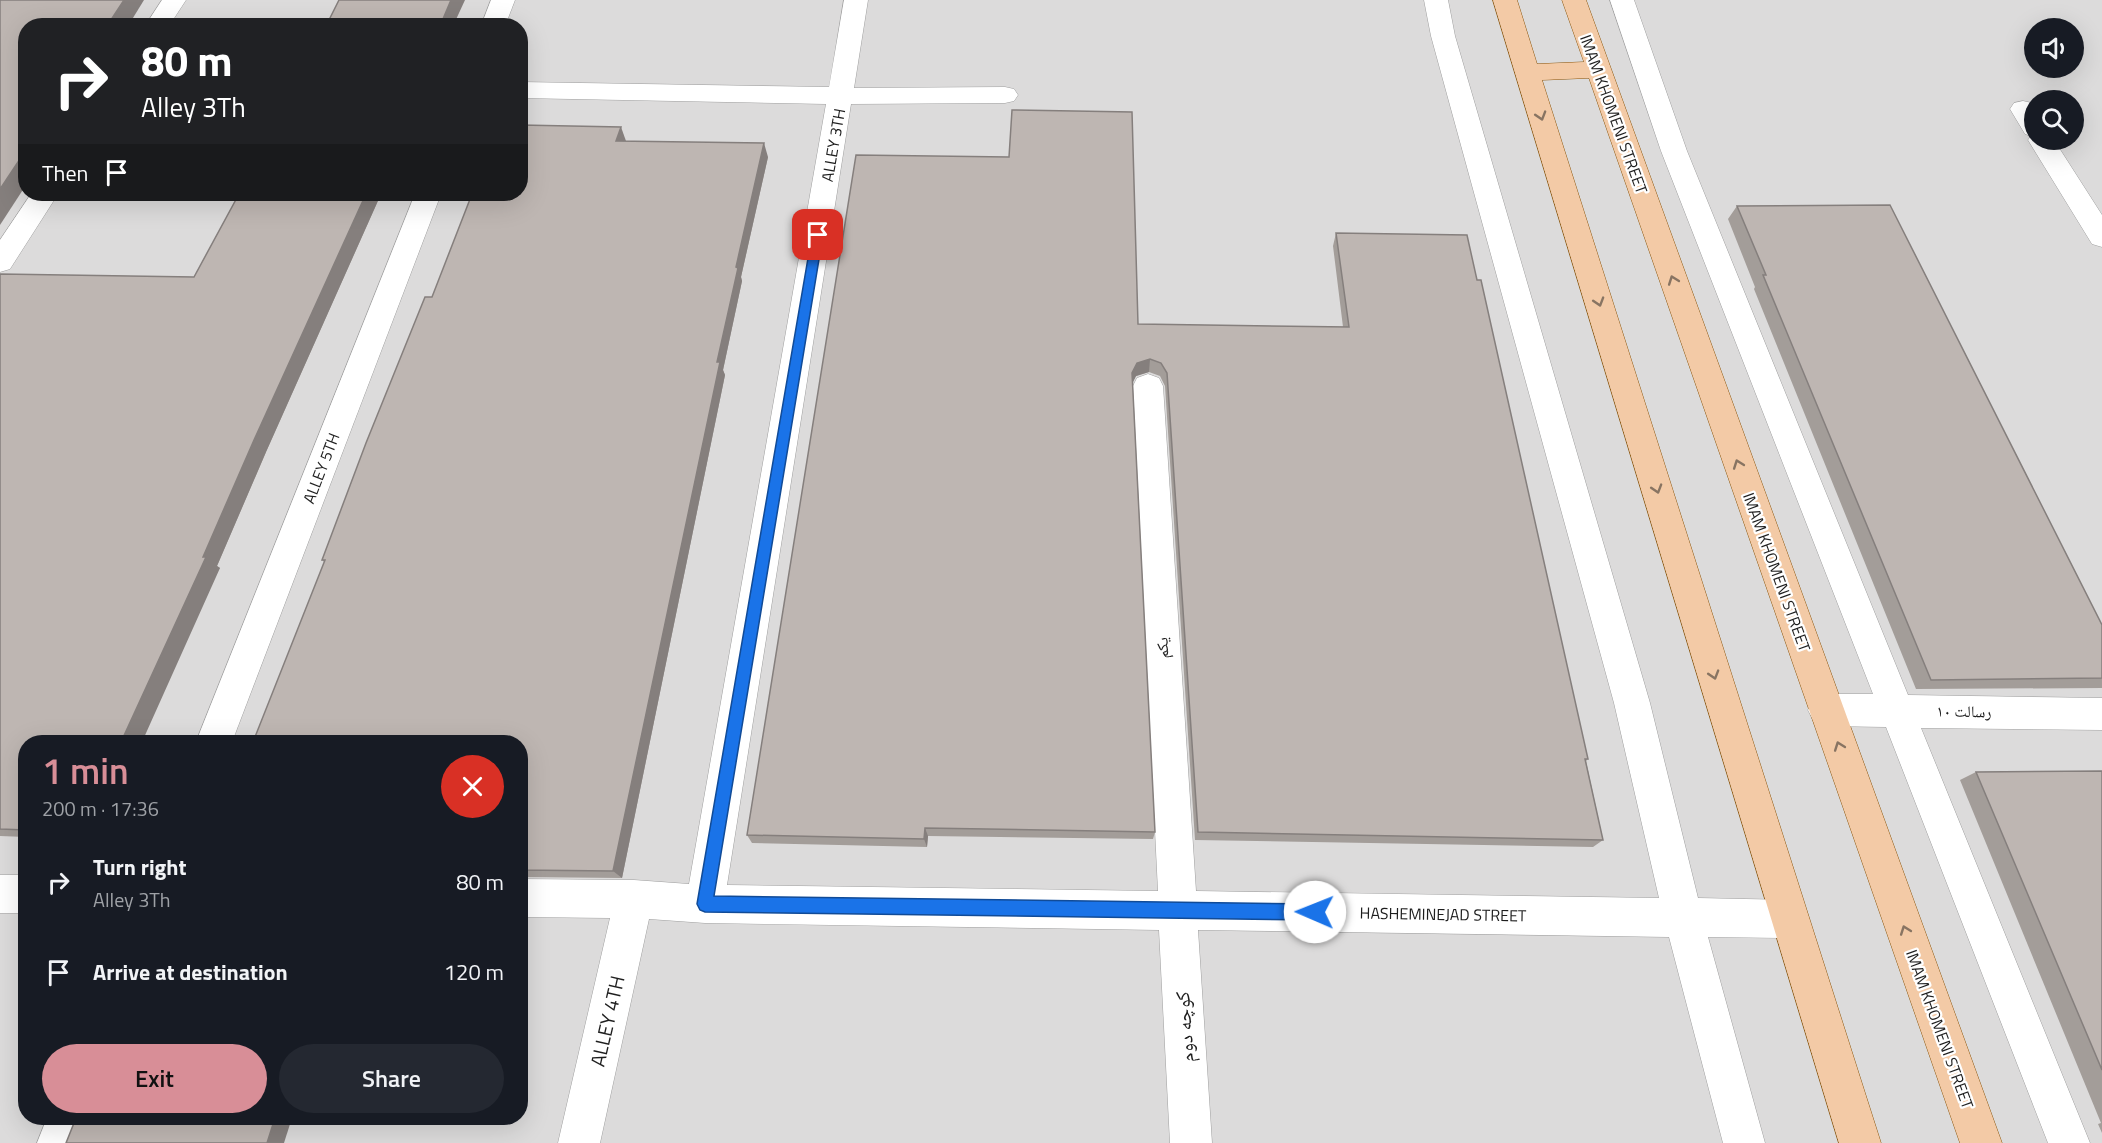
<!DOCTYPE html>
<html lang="en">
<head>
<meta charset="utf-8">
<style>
  :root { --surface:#171b24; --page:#242831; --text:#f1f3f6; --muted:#9ea1a6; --accent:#d88e97 }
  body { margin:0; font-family:"Titillium Web","Noto Naskh Arabic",sans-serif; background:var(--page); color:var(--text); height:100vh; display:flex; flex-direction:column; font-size:22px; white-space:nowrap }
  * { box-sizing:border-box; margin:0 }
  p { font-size:20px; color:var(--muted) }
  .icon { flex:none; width:33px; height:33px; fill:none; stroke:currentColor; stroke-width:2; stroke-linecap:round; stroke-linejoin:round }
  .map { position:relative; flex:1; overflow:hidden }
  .sheet { position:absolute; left:18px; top:735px; width:510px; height:390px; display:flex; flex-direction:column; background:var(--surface); border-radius:24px; box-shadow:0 6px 24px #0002 }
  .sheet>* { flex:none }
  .guide { position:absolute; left:18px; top:18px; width:510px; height:183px; border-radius:24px; box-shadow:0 6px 24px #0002; background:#202124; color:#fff; overflow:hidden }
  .controls { position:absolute; left:2024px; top:18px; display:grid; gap:12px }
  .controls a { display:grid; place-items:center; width:60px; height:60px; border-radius:50%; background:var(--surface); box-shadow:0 6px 24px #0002; font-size:30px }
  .pin { position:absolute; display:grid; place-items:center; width:51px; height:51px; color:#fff; margin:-26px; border-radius:12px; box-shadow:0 3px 9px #0006 }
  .me { position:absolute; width:66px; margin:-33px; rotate:271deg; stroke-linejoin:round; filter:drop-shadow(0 0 4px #0008) }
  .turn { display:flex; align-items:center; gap:21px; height:126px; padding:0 24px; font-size:27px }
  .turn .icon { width:78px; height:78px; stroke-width:2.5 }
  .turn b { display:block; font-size:42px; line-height:51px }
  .then { display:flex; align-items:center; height:57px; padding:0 24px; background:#0003; gap:12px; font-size:22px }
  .round { display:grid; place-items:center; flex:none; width:63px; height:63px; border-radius:32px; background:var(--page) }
  .head { display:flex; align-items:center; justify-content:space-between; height:102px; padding:0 24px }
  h1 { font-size:36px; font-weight:600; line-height:45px; color:var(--accent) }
  .action { display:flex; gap:12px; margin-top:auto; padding:12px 24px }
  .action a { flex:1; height:69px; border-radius:36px; background:var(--accent); color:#111; font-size:24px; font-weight:600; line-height:69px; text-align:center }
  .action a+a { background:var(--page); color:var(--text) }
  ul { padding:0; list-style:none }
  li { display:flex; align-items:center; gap:18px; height:90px; padding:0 24px }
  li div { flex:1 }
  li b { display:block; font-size:22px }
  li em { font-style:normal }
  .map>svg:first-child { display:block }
  .residential { fill:#dcdbdb; fill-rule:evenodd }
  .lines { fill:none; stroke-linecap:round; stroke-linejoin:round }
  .minor-casing { stroke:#9f9f9f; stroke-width:1 }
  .major-casing { stroke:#8b560e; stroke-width:1 }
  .minor { fill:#fff; fill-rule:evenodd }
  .major { fill:#f3caa6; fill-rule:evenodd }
  .wall { fill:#a39d99 }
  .shaded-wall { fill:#857f7d }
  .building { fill:#beb6b2; stroke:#857f7d; stroke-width:1.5 }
  .oneway { stroke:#887462 }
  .route { fill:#1a73e8; stroke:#114b97; stroke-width:1.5 }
  .labels { text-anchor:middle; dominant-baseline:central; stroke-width:4.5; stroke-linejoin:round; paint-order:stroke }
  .street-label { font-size:16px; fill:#1e1e1e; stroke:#fff }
  .near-street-label { font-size:20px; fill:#1e1e1e; stroke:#fff }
</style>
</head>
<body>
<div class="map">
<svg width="2102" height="1143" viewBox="0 0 2102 1143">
  <rect width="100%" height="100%" fill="#eeeae5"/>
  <path class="residential" d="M 0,0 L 2102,0 L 2102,1143 L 0,1143 ZM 26,26 L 520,26 L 520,194 L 26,194 ZM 2034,28 L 2073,28 L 2073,68 L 2034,68 ZM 2034,100 L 2073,100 L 2073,140 L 2034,140 ZM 26,742 L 520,742 L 520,1118 L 26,1118 Z"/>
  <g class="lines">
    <defs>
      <g id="minor">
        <polygon points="162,0 186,0 169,26 145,26"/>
        <polygon points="491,0 515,0 505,26 481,26"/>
        <polygon points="844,0 868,0 854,88 1005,87 1014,89 1018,95 1014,101 1005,103 851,104 727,885 1158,891 1133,386 1137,378 1148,374 1159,378 1163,386 1196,891 1659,898 1614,703 1431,36 1424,0 1448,0 1455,36 1650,703 1698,898 1790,900 1804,905 1809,919 1804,933 1790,938 1708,937 1765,1143 1723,1143 1669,937 1198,930 1212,1143 1170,1143 1159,930 705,923 649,919 600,1143 558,1143 610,918 520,917 520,879 634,880 689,884 826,104 520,98 520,82 829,87"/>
        <polygon points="1610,0 1634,0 1687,151 1908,695 2102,698 2102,730 1921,728 2090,1143 2048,1143 1886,727 1826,726 1814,722 1808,710 1814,698 1826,694 1873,694 1661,151"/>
        <polygon points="2023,101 2032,103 2034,106 2034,140 2054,140 2102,215 2102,247 2092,244 2028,140 2031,136 2025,134 2010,109 2014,103"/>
        <polygon points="31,194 58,194 10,269 0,272 0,240"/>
        <polygon points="415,194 441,194 232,742 196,742"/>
        <rect x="0" y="875" width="26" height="38"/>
        <polygon points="47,1118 89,1118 79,1143 37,1143"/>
      </g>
      <polygon id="major" points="1493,0 1517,0 1537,64 1584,62 1562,0 1586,0 2002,1143 1960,1143 1589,78 1542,80 1881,1143 1839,1143"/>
    </defs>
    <use href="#minor" class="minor-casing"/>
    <use href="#major" class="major-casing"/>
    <use href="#minor" class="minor"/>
    <use href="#major" class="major"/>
  </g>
  <g class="wall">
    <polygon points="626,141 768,157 741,277 742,281 723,370 725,375 622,878 520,877 520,742 322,560 432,297"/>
    <polygon points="239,194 381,194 266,452 217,566 220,568 26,742 26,837 0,836 0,274 194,277"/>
    <polygon points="1737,206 2102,625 2102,688 1916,689 1754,289 1755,287 1728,219"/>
    <polygon points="1336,233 1477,280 1588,759 1586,761 1603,840 1593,847 1195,840 1165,386 1160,376 1149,372 1136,376 1132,383 1155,832 1153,839 928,836 927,847 752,843 747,835 1138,324 1343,327 1333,246"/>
    <polygon points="2102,771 2102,1133 2098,1124 2101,1123 1960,780 1976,772"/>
  </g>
  <g class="shaded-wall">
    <polygon points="124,0 144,0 128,26 107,26"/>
    <polygon points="451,0 465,0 453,26 440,26"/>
    <polygon points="621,127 626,141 616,141"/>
    <polygon points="764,143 768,157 741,277 742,281 723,370 725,375 622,878 613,871 736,267"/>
    <polygon points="26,150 26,185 0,225 0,189"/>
    <polygon points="366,194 381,194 266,452 217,566 220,568 142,742 121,742 254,440"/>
    <polygon points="1150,359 1149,372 1136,376 1131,386 1132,373 1137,363"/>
    <polygon points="925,828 928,836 927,847 924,839"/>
    <polygon points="274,1121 290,1124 284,1143 267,1143"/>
  </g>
  <g class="building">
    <polygon points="0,0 124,0 107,26 26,26 26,150 0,189"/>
    <polygon points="339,0 451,0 440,26 326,26"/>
    <polygon points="1012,110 1132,112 1138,324 1349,327 1336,233 1467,235 1477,280 1481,280 1588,759 1585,759 1603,840 1198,832 1167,373 1161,363 1150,359 1137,363 1132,373 1155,832 925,828 924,839 747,835 856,155 1009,157"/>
    <polygon points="520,125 621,127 616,141 764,143 736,267 738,268 717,362 720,362 613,871 520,870 520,742 253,742 325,560 322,560 366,443 425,297 432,297 472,194 520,194"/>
    <polygon points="239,194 366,194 254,440 203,557 206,557 121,742 26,742 26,830 0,829 0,274 194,277"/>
    <polygon points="1890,205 2102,625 2102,678 1931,680 1763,275 1766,275 1737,206"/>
    <polygon points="2102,771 2102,1070 1976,772"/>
    <polygon points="76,1118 119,1118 274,1121 267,1143 66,1143"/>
  </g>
  <defs><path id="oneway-chevron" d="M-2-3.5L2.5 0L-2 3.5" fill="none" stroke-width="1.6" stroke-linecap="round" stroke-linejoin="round" transform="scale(1.5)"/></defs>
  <g class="oneway">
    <use href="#oneway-chevron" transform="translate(1541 116) rotate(73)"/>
    <use href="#oneway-chevron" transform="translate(1673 280) rotate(-110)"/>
    <use href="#oneway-chevron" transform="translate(1599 302) rotate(73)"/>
    <use href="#oneway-chevron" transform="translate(1738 464) rotate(-110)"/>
    <use href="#oneway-chevron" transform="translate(1657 489) rotate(73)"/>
    <use href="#oneway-chevron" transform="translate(1714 675) rotate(73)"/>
    <use href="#oneway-chevron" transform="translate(1839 746) rotate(-110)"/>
    <use href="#oneway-chevron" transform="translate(1905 930) rotate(-110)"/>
  </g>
  <polygon class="route" points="818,231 823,235 714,896 1315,904 1321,907 1323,912 1321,918 1315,920 705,912 700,910 697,904 812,235"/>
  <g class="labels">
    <g class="street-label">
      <text transform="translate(1614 114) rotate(70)">IMAM KHOMENI STREET</text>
      <text transform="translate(833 145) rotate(-80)">ALLEY 3TH</text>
      <text transform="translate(321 468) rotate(-69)">ALLEY 5TH</text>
      <text transform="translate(1777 572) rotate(70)">IMAM KHOMENI STREET</text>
      <text transform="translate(1162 648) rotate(-93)">یکم</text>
      <text transform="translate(1964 711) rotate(1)">رسالت ۱۰</text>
      <text transform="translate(1443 914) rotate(1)">HASHEMINEJAD STREET</text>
      <text transform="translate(1940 1029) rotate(70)">IMAM KHOMENI STREET</text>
    </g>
    <g class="near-street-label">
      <text transform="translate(607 1021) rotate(-77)">ALLEY 4TH</text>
      <text transform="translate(1184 1027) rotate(-94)">کوچه دوم</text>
    </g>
  </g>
</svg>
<div class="controls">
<a><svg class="icon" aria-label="sound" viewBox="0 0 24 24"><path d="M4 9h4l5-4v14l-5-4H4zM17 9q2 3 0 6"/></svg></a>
<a><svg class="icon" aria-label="search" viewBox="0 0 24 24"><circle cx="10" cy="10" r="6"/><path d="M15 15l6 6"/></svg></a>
</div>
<div class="pin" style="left:818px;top:235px;background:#d93025"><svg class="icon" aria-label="arrive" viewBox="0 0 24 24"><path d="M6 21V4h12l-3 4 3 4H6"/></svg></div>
<svg class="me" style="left:1315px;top:912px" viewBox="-20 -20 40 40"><circle r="19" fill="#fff"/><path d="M0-13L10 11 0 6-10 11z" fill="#1a73e8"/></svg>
<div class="guide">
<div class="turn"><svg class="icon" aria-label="right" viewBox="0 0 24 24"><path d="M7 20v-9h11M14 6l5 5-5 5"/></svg><div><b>80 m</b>Alley 3Th</div></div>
<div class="then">Then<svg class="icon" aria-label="arrive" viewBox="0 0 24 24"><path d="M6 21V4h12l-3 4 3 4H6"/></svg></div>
</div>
<section class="sheet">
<div class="head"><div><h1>1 min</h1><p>200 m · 17:36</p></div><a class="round" style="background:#d93025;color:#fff"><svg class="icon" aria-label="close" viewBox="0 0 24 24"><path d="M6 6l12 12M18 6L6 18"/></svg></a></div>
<ul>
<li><svg class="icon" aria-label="right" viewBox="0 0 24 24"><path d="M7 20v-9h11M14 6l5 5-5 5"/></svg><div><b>Turn right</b><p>Alley 3Th</p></div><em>80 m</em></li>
<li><svg class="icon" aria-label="arrive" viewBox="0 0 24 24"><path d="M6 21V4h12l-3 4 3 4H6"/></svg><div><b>Arrive at destination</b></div><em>120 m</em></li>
</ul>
<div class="action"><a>Exit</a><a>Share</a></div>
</section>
</div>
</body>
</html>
